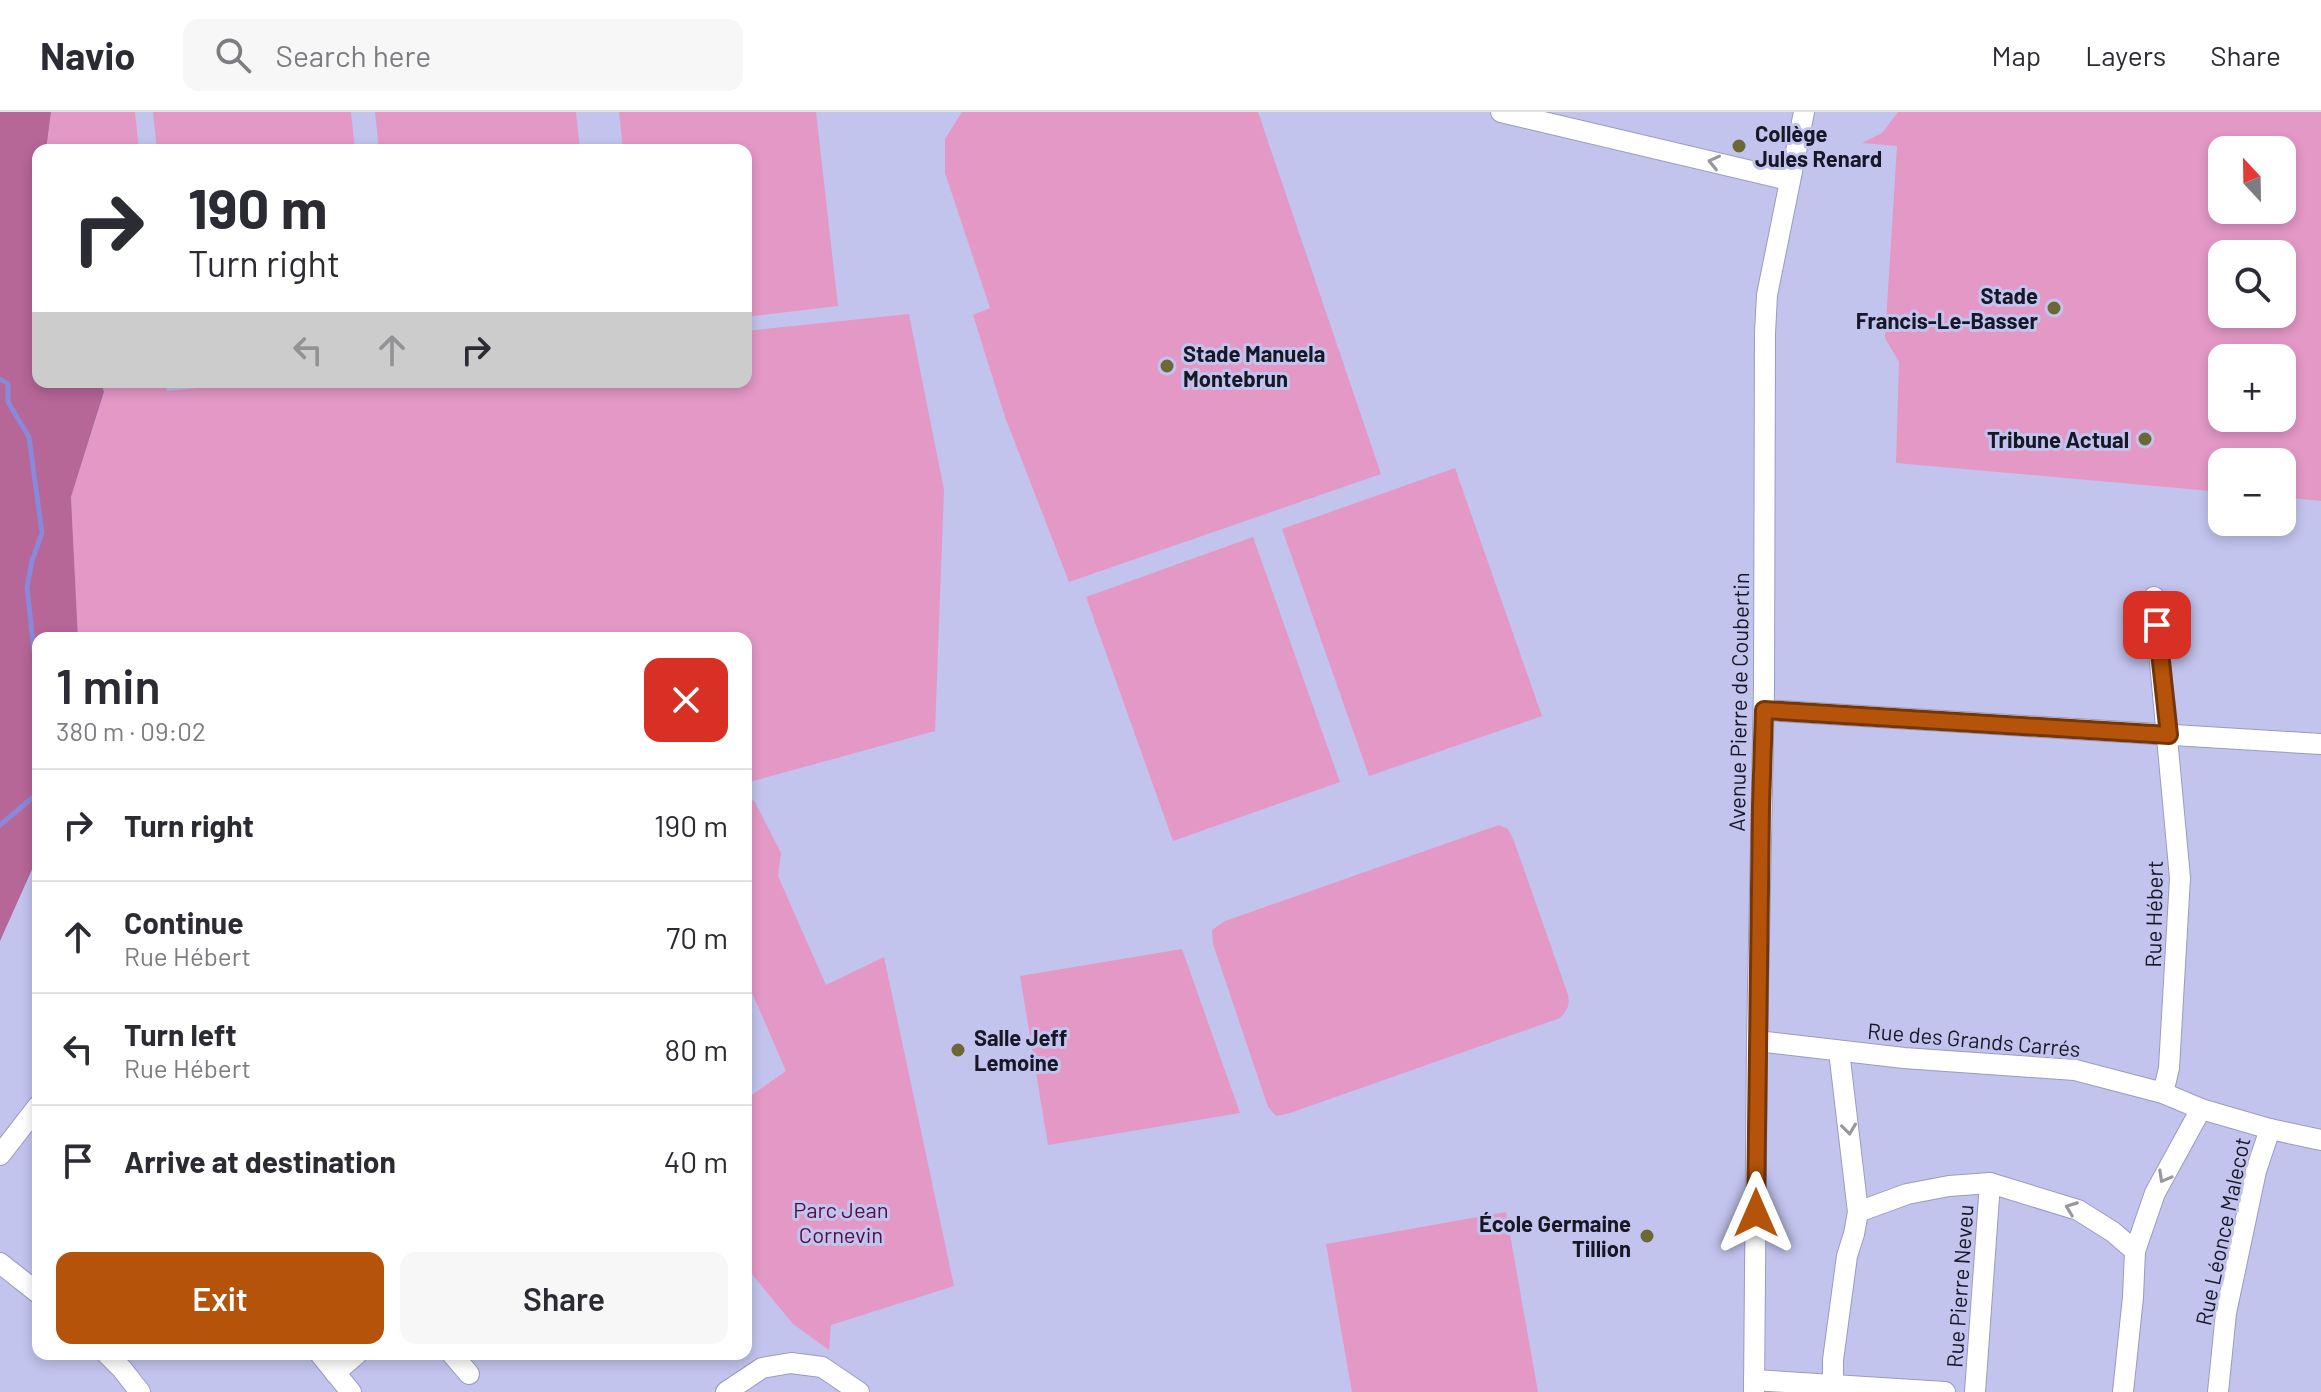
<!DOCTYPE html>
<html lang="en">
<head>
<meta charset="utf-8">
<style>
  :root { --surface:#fff; --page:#f7f7f7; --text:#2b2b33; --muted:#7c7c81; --line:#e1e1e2; --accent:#b45309 }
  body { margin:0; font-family:Barlow,sans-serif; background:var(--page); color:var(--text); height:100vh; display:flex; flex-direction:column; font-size:30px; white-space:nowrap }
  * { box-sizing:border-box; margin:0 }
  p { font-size:26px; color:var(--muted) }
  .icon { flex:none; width:44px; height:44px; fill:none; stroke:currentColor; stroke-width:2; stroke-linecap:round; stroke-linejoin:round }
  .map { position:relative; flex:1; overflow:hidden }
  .side { position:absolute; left:32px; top:520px; width:720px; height:728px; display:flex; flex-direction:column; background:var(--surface); border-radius:16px; box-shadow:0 4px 12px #0003 }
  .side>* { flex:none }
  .hud { position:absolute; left:32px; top:32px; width:720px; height:244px; border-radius:16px; box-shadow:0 4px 12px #0003; background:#fff; color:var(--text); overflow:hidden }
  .needle { width:52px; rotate:338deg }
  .tools { position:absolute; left:2208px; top:24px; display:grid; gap:16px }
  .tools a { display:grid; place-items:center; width:88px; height:88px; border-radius:16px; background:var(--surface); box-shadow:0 4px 12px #0003; font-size:40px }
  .pin { position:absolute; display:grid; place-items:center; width:68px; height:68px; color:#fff; margin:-34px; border-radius:16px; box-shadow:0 4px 12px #0006 }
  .me { position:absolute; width:88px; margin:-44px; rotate:0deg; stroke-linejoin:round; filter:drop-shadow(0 0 6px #0008) }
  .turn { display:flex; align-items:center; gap:28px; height:168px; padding:0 24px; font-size:36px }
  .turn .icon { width:104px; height:104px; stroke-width:2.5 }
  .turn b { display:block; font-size:56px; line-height:68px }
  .lanes { display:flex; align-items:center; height:76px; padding:0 24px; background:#0003; justify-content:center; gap:40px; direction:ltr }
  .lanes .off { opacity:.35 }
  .round { display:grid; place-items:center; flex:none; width:84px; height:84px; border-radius:16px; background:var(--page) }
  .overview { display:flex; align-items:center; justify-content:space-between; height:136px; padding:0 24px }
  h1 { font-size:48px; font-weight:600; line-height:60px }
  .cta { display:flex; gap:16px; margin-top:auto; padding:16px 24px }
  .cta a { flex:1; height:92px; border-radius:16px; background:var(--accent); color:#fff; font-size:32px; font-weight:600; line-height:92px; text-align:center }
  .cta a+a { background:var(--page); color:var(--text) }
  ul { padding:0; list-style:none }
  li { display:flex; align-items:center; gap:24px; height:112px; padding:0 24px; border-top:2px solid var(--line) }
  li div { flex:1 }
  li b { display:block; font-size:30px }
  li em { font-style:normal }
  header { display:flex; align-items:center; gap:48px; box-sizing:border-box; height:112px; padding:0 40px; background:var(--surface); border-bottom:2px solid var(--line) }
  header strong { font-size:38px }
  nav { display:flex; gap:44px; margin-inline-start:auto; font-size:28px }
  .search { width:560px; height:72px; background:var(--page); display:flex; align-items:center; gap:20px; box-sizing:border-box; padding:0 28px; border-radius:16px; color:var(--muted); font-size:30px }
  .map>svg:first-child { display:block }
  .green { fill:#e498c6; fill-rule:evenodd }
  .forest { fill:#b66697 }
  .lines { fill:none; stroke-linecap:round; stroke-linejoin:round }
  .stream { stroke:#8988d9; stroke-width:5 }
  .minor-casing { stroke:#9a9bc4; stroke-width:22 }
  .minor { stroke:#fff; stroke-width:20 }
  .oneway { stroke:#97979d }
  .route-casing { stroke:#753606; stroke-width:20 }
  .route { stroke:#b45309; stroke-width:14 }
  .poi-dot { fill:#6c6734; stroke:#c2c4ee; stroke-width:3 }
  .labels { text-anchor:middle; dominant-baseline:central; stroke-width:6; stroke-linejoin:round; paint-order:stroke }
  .poi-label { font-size:22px; font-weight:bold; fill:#171726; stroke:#c2c4ee; text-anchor:start }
  .street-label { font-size:22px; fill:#171726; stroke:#c2c4ee }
  .park-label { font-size:22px; fill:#560c40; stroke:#c2c4ee }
</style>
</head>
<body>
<header>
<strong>Navio</strong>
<div class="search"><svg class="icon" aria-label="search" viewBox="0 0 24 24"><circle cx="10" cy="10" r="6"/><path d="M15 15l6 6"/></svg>Search here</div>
<nav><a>Map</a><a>Layers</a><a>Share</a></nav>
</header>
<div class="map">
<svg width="2321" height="1280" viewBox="0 0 2321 1280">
  <rect width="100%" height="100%" fill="#c2c4ee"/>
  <g class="green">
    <polygon points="51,0 135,0 139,38 46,38"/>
    <polygon points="153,0 351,0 355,38 157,38"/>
    <polygon points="375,0 576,0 580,38 379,38"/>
    <polygon points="619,0 816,0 838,194 746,205 746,38 623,38"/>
    <polygon points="962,0 1258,0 1381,362 1069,470 1005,305 973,203 990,196 945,61 945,27"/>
    <path d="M 1898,0 L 2321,0 L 2321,389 L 2282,385 L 2282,350 L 2222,350 L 2222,380 L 1896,351 L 1899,250 L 1885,226 L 1897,34 L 1862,31 L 1882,21 ZM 2222,38 L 2282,38 L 2282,98 L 2222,98 ZM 2222,142 L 2282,142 L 2282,202 L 2222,202 ZM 2222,246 L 2282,246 L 2282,306 L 2222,306 Z"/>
    <polygon points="909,202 944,378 935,619 746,671 746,526 78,526 71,385 104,281 101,270 165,270 167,279 258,270 746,270 746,219"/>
    <polygon points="1455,356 1542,604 1369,664 1282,417"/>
    <polygon points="1253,425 1340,670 1173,729 1086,485"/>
    <polygon points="754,688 781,741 778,764 826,873 884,845 954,1174 831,1213 829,1238 793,1212 746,1155 746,987 786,959 746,867 746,692"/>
    <path d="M 1499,713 L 1508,717 L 1514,729 L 1567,880 C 1571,892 1568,897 1560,906 L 1290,1001 L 1276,1004 L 1268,995 L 1213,832 L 1212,818 L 1225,809 Z"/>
    <polygon points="1182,837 1240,1001 1048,1033 1020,864"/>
    <polygon points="1506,1100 1538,1280 1352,1280 1326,1132"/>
  </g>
  <polygon class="forest" points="0,0 51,0 46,38 38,38 38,270 101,270 104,280 71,385 78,526 38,526 38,744 0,829"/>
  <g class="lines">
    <g class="stream">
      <polyline points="0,267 8,272 8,290 29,325 42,421 32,449 27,475 34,540 38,553"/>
      <polyline points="0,713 38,681"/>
    </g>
    <defs>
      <g id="minor">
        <polyline points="1501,0 1789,68"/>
        <polyline points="2154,485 2180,766 2169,956 2163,981"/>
        <polyline points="1764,598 2321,632"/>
        <polyline points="1757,929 1904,946 2075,958 2163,981 2201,997 2270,1017 2321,1028"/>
        <polyline points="0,1043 38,994"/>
        <polyline points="1858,1100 1907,1082 1949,1074 1990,1071 2078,1098 2113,1120 2135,1139"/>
        <polyline points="0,1151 38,1181"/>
        <polyline points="107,1242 122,1257 140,1280"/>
        <polyline points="320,1242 351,1280"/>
        <polyline points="452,1242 469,1262"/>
        <polyline points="335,1261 357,1242"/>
        <polyline points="1754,1268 1945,1280"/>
        <polyline points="726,1280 762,1256 791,1251 822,1255 859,1280"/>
        <polyline points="1754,1280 1757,929 1764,576 1765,221 1767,183 1804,0"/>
        <polyline points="1833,1280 1833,1248 1847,1144 1854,1122 1858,1100 1839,939"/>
        <polyline points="1975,1280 1990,1071"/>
        <polyline points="2123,1280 2133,1185 2135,1139 2155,1081 2201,997"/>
        <polyline points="2218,1280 2226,1201 2256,1059 2270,1017"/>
      </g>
    </defs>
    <use href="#minor" class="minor-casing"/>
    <use href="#minor" class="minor"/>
  </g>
  <defs><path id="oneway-chevron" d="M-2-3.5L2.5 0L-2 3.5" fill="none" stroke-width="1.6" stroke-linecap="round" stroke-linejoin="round" transform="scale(2)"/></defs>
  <g class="oneway">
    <use href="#oneway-chevron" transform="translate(1714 50) rotate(-167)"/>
    <use href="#oneway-chevron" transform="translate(1849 1017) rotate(83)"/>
    <use href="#oneway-chevron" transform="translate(2164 1065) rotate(119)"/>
    <use href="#oneway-chevron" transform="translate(2071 1096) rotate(-159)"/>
  </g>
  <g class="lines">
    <defs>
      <polyline id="route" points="1756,1101 1761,695 1764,598 2169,623 2157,513"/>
    </defs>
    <use href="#route" class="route-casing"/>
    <use href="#route" class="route"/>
  </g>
  <g class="poi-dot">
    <circle cx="1739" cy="34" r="8"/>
    <circle cx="2054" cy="196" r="8"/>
    <circle cx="1167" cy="254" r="8"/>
    <circle cx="2145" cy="327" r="8"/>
    <circle cx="958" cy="938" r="8"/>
    <circle cx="1647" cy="1124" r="8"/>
  </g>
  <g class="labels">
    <g class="poi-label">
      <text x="1755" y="21">Collège<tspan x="1755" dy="25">Jules Renard</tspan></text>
      <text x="2038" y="183" text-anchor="end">Stade<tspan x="2038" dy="25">Francis-Le-Basser</tspan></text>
      <text x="1183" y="241">Stade Manuela<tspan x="1183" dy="25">Montebrun</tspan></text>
      <text x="2129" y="327" text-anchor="end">Tribune Actual</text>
      <text x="974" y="925">Salle Jeff<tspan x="974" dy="25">Lemoine</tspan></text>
      <text x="1631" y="1111" text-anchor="end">École Germaine<tspan x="1631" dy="25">Tillion</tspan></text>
    </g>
    <g class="street-label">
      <text transform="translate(1738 590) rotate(-89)">Avenue Pierre de Coubertin</text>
      <text transform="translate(2153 802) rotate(-89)">Rue Hébert</text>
      <text transform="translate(1974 927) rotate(5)">Rue des Grands Carrés</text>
      <text transform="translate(2222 1119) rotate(-78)">Rue Léonce Malecot</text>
      <text transform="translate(1959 1174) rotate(-86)">Rue Pierre Neveu</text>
    </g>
    <g class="park-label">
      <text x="841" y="1097">Parc Jean<tspan x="841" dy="25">Cornevin</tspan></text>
    </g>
  </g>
</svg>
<div class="tools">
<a><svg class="needle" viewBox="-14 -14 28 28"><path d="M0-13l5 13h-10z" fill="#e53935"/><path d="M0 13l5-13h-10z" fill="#7c7c81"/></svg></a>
<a><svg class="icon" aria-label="search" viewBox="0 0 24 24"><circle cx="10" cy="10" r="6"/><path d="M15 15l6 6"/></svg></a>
<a>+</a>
<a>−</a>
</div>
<div class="pin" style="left:2157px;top:513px;background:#d93025"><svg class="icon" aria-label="arrive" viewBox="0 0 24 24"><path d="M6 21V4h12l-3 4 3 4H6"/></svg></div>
<svg class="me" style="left:1756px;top:1101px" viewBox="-20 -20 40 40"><path d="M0-17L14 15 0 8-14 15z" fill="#b45309" stroke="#fff" stroke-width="4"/></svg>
<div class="hud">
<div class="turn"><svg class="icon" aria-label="right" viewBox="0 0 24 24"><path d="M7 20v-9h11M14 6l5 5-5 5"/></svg><div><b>190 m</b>Turn right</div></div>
<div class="lanes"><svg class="icon off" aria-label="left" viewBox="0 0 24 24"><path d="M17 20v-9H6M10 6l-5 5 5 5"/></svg><svg class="icon off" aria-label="ahead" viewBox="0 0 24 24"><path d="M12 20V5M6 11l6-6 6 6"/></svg><svg class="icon" aria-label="right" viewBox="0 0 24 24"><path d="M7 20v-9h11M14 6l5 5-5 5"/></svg></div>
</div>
<section class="side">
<div class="overview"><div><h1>1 min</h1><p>380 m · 09:02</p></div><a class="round" style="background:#d93025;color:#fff"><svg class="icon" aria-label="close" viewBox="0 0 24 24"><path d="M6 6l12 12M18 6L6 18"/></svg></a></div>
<ul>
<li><svg class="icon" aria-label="right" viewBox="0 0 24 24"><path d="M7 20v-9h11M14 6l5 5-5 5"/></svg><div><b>Turn right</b></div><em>190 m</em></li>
<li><svg class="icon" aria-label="ahead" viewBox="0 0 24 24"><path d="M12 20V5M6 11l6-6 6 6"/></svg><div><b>Continue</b><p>Rue Hébert</p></div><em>70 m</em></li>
<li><svg class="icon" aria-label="left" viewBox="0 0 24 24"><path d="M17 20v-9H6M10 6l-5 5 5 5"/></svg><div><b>Turn left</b><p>Rue Hébert</p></div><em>80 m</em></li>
<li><svg class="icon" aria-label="arrive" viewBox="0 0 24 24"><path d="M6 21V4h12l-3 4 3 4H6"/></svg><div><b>Arrive at destination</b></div><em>40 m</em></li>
</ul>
<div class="cta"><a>Exit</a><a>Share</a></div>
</section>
</div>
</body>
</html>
